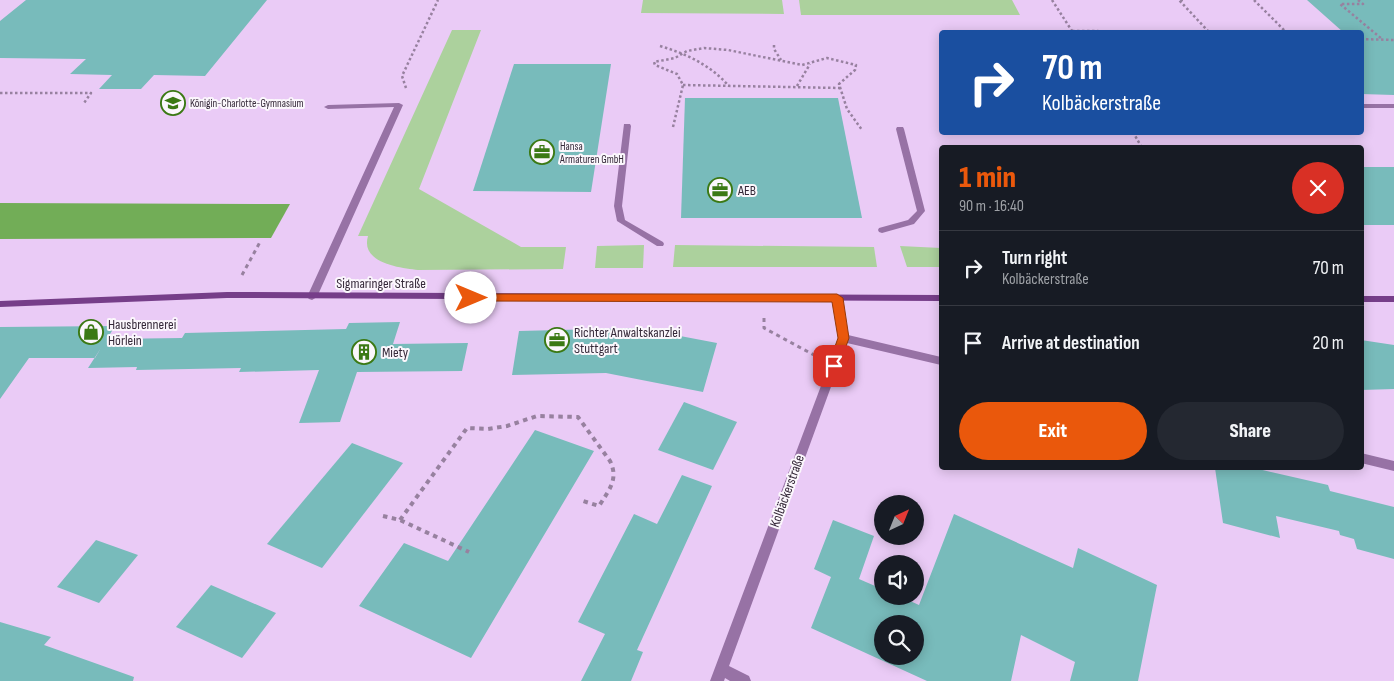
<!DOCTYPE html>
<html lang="en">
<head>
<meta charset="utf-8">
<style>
  :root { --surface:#171b24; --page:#242831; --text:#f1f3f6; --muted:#9ea1a6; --line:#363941; --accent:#ea580c }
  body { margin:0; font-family:"Sofia Sans Condensed",sans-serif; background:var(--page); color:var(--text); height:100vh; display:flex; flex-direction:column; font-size:19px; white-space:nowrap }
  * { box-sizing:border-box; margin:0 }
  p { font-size:16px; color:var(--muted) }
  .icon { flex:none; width:28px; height:28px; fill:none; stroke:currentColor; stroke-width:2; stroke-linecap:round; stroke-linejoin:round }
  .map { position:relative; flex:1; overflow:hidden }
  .panel { position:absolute; left:939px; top:145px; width:425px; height:325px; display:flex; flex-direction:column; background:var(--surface); border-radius:5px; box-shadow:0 2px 12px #0003 }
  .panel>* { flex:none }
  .guide { position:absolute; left:939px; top:30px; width:425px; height:105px; border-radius:5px; box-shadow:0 2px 12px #0003; background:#1a4fa0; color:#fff; overflow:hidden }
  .needle { width:32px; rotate:43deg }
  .fabs { position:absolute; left:874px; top:495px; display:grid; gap:10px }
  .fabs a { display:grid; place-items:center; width:50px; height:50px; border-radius:50%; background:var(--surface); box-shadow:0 2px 12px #0003; font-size:25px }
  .pin { position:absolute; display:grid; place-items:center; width:42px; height:42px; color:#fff; margin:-21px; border-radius:10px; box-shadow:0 2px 8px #0006 }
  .me { position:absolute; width:55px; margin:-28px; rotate:90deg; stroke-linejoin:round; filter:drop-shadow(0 0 4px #0008) }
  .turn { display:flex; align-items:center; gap:18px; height:105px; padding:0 20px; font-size:22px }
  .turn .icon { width:65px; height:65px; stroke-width:2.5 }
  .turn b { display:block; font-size:35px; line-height:42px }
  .round { display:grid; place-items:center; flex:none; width:52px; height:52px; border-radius:26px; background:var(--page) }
  .overview { display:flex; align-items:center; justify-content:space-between; height:85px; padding:0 20px }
  h1 { font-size:30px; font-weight:800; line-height:38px; color:var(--accent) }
  .primary-button { display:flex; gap:10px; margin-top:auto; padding:10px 20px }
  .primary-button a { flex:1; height:58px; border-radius:30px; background:var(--accent); color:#fff; font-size:20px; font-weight:800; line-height:58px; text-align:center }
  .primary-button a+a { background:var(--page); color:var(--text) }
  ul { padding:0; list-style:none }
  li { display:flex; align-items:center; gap:15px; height:75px; padding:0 20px; border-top:1px solid var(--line) }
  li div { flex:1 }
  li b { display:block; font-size:19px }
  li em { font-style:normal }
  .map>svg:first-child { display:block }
  .green { fill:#acd19d }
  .forest { fill:#72ad57 }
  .building { fill:#78bbbb; fill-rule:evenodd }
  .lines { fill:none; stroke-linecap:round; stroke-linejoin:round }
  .path-far2 { stroke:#97819f; stroke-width:2.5; stroke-dasharray:2.5 2.5; stroke-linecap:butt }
  .path-far1 { stroke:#97819f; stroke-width:3; stroke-dasharray:4 4; stroke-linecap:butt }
  .path { stroke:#97819f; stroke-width:4; stroke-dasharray:4.5 4.5; stroke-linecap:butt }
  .service { fill:#9772a5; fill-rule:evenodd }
  .minor { fill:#9772a5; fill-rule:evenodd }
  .secondary { fill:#763e89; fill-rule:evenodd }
  .route { fill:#ea580c; stroke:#983908 }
  .labels { text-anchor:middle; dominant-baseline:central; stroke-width:4; stroke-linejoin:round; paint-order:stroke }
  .far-poi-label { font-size:11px; fill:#352939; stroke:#fbf7fc; text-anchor:start }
  .poi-label { font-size:14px; fill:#352939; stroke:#fbf7fc; text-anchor:start }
  .street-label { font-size:14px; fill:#352939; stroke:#fbf7fc }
</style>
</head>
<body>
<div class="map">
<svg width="1394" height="681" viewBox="0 0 1394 681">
  <rect width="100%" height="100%" fill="#eacbf6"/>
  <g class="green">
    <polygon points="643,0 782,0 784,14 641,13"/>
    <polygon points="799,0 1012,0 1020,15 801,15"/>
    <path d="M 452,30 L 481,30 L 419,189 L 521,247 L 566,247 L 563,269 L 418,270 C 400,268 360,263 368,236 L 358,236 Z"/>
    <polygon points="644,245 643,268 595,268 597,246"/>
    <polygon points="675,245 874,247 877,267 673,267"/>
    <polygon points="900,246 941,248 941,267 907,267"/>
  </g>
  <polygon class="forest" points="0,203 290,204 271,238 0,239"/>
  <g class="building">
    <polygon points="26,0 267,0 205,76 154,75 141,89 99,89 112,75 70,74 86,59 0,58 0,21"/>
    <polygon points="1307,0 1394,0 1394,95 1361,94 1361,32 1343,32"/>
    <polygon points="514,64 611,64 591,192 473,191"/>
    <polygon points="685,98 838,98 862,218 681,218"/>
    <rect x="1361" y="167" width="33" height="58"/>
    <polygon points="400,322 393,344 468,343 462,371 357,372 340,422 299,423 319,370 239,372 241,368 136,370 137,367 88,368 101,348 95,358 29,358 0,399 0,327 115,326 107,339 182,338 185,333 346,329 349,323"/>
    <polygon points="638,328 717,343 703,392 606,373 512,375 519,331"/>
    <polygon points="1361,340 1394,345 1394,389 1361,390"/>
    <polygon points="684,402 737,422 713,470 658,450"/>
    <polygon points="535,430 594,451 471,658 359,606 404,543 448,561"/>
    <polygon points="352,443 403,463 322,568 267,544"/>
    <polygon points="1215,468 1254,468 1328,485 1330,491 1394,507 1394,559 1357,549 1354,539 1340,535 1339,531 1276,516 1280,538 1223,523"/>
    <polygon points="682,475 712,486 637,650 643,652 631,681 581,681 605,634 578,622 634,514 657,524"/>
    <path d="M 954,514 L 1073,568 L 1078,548 L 1157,585 L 1138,681 L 1070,681 L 1075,662 L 1021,635 L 1011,681 L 927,681 L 811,628 L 831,577 L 814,569 L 833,520 L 874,536 L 859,579 L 882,589 L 882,596 L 899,596 L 919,605 ZM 882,624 L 915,624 L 915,656 L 882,656 Z"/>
    <polygon points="96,540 138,555 99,603 57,587"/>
    <polygon points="211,585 276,613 242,658 176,627"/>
    <polygon points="0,622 51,637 44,645 134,677 133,681 0,681"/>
  </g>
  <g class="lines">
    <g class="path-far2">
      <polyline points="1052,0 1072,31"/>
      <polyline points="1183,0 1179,0 1208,31"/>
      <polyline points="1254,0 1285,31"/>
      <polyline points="1358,0 1363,4 1340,4 1382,39"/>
      <polyline points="1072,31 1286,32"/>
      <polyline points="1361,39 1394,40"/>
      <polyline points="774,45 774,49 781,60"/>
      <path d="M 660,46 C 687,54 710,65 729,86"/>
      <polyline points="683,85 840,88"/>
      <polyline points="797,86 810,64"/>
      <polyline points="406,88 402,76 438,0"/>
      <polyline points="0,93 91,93 84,103"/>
      <polyline points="673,127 683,85 677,74 655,65 654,62 675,58 687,51 704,48 728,50 802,65 827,58 856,65 855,70 839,84 847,109 862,130"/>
      <polyline points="1133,132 1142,148"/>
    </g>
    <g class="path-far1">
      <polyline points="242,275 260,242"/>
      <polyline points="764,318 764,328 814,355"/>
    </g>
    <g class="path">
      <polyline points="383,516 400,520 469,552"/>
      <path d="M 400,520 L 467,428 L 488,429 L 507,426 L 537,416 L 578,417 L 610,461 C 619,479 609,490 599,506 L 583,501"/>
    </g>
    <g class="service">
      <polygon points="399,103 403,105 317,297 312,300 309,299 307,297 394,107 328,109 324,107 328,105"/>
      <rect x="1361" y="104" width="33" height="4"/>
      <polygon points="624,124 630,124 631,126 622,206 625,220 663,242 664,244 663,246 657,246 617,221 614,206"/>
      <polygon points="897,127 903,127 904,129 925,211 914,224 882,233 879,232 878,230 879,228 908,220 917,211 896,129"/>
    </g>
    <g class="minor">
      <polygon points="837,295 842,298 848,335 941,357 941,365 847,343 729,666 749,676 751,681 730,681 725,678 724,681 710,681 839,338 832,298"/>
      <polygon points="1361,453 1394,461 1394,471 1361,463"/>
    </g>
    <g class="secondary">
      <polygon points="227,292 941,295 941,301 227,298 0,307 0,301"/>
      <rect x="1361" y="296" width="33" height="6"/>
    </g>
  </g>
  <polygon class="route" points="471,294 837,294 843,298 849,338 838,369 830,369 828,366 838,338 832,302 471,301 465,298"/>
  <defs>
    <symbol id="school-ring" viewBox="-11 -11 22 22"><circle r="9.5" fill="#fbf7fc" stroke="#3b7914" stroke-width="1.5"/><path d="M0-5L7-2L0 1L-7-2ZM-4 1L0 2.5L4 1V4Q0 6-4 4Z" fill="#3b7914"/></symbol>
    <symbol id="office-ring" viewBox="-11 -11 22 22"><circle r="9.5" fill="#fbf7fc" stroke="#3b7914" stroke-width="1.5"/><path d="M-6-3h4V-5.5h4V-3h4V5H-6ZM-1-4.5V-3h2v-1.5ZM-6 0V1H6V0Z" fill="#3b7914"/></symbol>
    <symbol id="shop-ring" viewBox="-11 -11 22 22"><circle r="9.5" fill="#fbf7fc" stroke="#3b7914" stroke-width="1.5"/><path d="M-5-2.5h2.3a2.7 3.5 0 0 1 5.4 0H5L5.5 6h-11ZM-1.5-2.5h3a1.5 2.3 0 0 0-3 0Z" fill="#3b7914"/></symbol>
    <symbol id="building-ring" viewBox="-11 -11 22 22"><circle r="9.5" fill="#fbf7fc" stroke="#3b7914" stroke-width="1.5"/><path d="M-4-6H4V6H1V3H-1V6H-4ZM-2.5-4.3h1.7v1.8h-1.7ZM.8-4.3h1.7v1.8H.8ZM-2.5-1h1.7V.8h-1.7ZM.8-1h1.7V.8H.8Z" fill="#3b7914"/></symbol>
  </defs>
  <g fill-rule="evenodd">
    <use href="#school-ring" x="159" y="89" width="28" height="28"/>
    <use href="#office-ring" x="528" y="138" width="28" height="28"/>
    <use href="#office-ring" x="706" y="176" width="28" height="28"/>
    <use href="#shop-ring" x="77" y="318" width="28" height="28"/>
    <use href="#office-ring" x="543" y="326" width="28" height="28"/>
    <use href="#building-ring" x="350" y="338" width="28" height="28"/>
  </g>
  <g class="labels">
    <g class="far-poi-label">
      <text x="190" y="103">Königin-Charlotte-Gymnasium</text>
      <text x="560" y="146">Hansa<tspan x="560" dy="13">Armaturen GmbH</tspan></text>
    </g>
    <g class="poi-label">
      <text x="738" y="190">AEB</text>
      <text x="108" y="324">Hausbrennerei<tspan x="108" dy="16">Hörlein</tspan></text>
      <text x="574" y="332">Richter Anwaltskanzlei<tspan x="574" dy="16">Stuttgart</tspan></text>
      <text x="382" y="352">Miety</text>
    </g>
    <g class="street-label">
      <text x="381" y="283">Sigmaringer Straße</text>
      <text transform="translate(787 491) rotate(-70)">Kolbäckerstraße</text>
    </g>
  </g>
</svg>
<div class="fabs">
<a><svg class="needle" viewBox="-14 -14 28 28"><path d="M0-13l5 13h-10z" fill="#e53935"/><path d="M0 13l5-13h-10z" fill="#9ea1a6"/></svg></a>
<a><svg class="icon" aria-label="sound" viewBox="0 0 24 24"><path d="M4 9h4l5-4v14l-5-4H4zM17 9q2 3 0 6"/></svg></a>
<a><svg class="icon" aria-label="search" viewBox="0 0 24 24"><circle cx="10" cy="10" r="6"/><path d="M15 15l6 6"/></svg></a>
</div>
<div class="pin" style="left:834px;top:366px;background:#d93025"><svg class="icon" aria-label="arrive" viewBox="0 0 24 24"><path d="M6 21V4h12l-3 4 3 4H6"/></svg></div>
<svg class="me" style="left:471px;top:298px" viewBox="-20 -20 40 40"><circle r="19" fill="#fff"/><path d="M0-13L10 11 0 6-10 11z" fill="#ea580c"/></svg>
<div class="guide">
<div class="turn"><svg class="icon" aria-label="right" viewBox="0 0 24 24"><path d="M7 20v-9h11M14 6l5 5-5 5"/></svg><div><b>70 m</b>Kolbäckerstraße</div></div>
</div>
<section class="panel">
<div class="overview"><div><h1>1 min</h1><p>90 m · 16:40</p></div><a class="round" style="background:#d93025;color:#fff"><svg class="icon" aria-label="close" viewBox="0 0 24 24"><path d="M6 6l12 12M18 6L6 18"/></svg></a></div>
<ul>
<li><svg class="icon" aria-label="right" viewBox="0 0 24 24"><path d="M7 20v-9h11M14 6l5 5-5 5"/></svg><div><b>Turn right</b><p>Kolbäckerstraße</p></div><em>70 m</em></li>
<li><svg class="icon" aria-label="arrive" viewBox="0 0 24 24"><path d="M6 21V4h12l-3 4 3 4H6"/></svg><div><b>Arrive at destination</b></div><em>20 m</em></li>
</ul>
<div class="primary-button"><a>Exit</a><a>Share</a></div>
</section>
</div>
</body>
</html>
